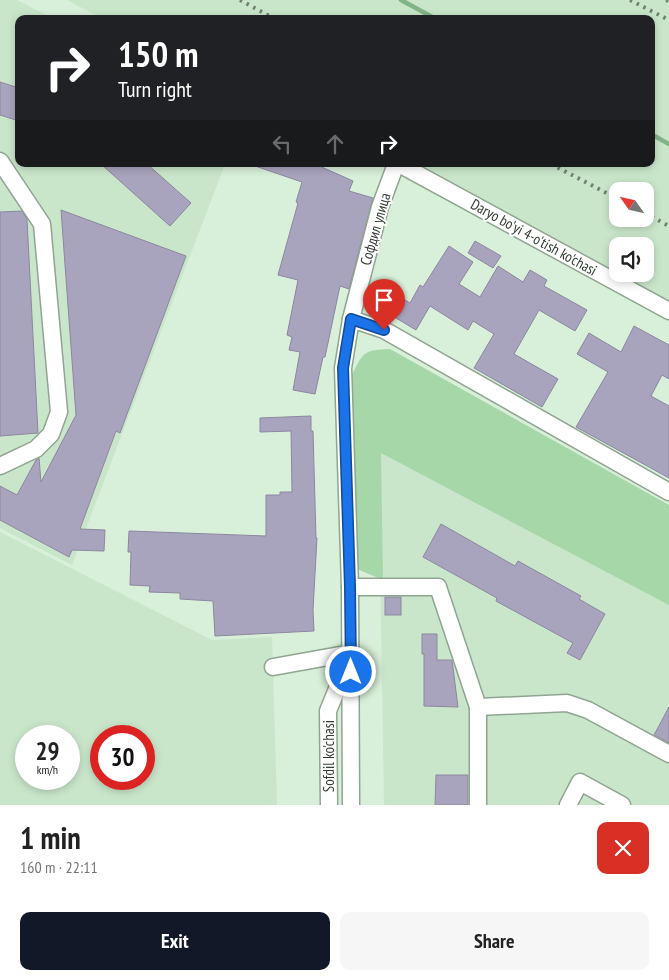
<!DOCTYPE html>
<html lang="en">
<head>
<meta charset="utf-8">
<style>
  :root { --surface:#fff; --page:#f6f6f6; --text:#222; --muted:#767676; --accent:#111827 }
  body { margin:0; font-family:"PT Sans Narrow",sans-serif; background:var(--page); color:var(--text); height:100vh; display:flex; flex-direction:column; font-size:19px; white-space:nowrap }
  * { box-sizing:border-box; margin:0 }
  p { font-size:16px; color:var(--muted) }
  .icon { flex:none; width:28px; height:28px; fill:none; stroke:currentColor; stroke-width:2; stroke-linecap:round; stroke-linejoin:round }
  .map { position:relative; height:805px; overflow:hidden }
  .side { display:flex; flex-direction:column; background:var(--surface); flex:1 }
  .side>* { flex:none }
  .top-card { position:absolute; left:15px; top:15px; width:640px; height:152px; border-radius:10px; box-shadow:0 2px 8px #0003; background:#202124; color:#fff; overflow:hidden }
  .needle { width:32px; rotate:304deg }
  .fabs { position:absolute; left:609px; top:182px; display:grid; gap:10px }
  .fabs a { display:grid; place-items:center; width:45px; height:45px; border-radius:10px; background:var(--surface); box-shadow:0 2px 8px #0003; font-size:25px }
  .speed { position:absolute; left:15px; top:725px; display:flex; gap:10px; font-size:25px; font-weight:700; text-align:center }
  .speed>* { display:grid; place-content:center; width:65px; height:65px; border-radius:50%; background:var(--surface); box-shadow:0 2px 8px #0003; line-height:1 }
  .speed small { font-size:12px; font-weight:400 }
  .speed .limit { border:8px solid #d22; background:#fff; color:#111 }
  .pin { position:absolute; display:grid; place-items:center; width:42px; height:42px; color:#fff; margin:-51px -21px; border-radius:50% 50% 50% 0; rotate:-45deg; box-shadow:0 0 5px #0007 }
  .pin .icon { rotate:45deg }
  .me { position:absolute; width:55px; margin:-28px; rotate:0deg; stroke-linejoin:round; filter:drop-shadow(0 0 4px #0008) }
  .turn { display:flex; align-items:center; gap:18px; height:105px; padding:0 20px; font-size:22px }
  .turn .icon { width:65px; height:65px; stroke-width:2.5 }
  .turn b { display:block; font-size:35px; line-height:42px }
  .lanes { display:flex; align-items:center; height:48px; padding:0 20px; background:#0003; justify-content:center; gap:25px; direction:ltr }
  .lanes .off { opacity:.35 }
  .round { display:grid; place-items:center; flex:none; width:52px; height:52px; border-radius:10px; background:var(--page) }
  .overview { display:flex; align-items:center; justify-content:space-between; height:85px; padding:0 20px }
  h1 { font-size:30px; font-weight:800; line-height:38px }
  .primary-button { display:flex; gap:10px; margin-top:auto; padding:10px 20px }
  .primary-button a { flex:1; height:58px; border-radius:10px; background:var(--accent); color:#fff; font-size:20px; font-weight:800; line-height:58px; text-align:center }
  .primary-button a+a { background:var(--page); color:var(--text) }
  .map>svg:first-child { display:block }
  .built { fill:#c9e6ca; fill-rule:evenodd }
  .green { fill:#a5d7a9 }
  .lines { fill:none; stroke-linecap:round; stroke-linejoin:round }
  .stream { stroke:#83b487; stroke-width:4.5 }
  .building { fill:#a9a4be; stroke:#8c87a0 }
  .minor-casing { stroke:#90a591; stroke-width:19 }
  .minor { stroke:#fff; stroke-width:16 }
  .rail { stroke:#738173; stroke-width:4; stroke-dasharray:2.5 5; stroke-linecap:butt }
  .route-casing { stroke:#114b97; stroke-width:12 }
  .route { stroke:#1a73e8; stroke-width:9 }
  .labels { text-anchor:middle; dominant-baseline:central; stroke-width:4; stroke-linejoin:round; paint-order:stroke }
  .street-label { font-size:15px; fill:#343d34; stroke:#fff }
</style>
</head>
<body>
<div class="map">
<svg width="669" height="805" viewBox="0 0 669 805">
  <rect width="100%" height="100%" fill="#d8efd9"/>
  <g class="built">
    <polygon points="0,0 17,0 54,19 19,19 19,164 225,164 72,565 0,528"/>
    <path d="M 67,0 L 669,0 L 669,318 L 377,164 L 651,164 L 651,19 L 103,19 ZM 618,191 L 645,191 L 645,219 L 618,219 ZM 618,246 L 645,246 L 645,274 L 618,274 Z"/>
    <polygon points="378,444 669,598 669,805 384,805"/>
    <path d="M 0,532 L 212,640 L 272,637 L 277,805 L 0,805 ZM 26,736 L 69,736 L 69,779 L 26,779 ZM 101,736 L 144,736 L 144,779 L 101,779 Z"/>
  </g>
  <path class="green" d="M 390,349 L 669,505 L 669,605 L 381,453 L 383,580 L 357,569 L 352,375 C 363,352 364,350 390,349 Z"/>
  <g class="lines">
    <g class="stream">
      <polyline points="401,0 436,19"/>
      <polyline points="651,134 669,144"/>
    </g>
  </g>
  <g class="building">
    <polygon points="0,82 19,88 19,121 0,115"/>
    <polygon points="101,164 147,164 191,203 170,226"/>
    <polygon points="255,164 315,164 353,181 349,191 373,198 349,289 340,286 325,357 323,357 315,394 293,390 300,352 289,350 292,337 287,335 298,280 278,275 298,203 296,202 302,182 255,166"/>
    <polygon points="61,210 186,256 120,433 116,431 80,529 105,530 104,551 72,550 69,557 0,520 0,486 17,495 36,460 39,458 41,482 76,415"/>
    <polygon points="22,211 27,219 38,433 0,436 0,212"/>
    <polygon points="475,241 501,256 493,268 468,253"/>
    <polygon points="449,246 473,262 459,284 480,297 498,266 523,282 530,270 547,280 544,286 587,310 575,331 539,310 514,354 558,379 542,407 474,368 494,334 473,321 468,330 430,306 416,330 376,306 386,289 410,303 420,285 423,287"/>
    <polygon points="634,326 669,345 669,379 662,375 651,396 669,406 669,478 576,427 608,372 577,354 589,333 621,352"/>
    <polygon points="311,416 311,431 313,431 316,538 317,538 313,610 314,631 215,636 213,601 180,599 180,593 149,592 150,586 130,585 131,552 128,552 129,531 266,536 266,495 280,495 280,492 292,492 291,431 260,432 260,418"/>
    <polygon points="441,524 515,566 518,561 581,596 579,599 605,614 580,660 567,653 573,643 496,601 497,598 423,557"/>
    <rect x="385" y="597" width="16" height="18"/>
    <polygon points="422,634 437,634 437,660 452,660 458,707 424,706 424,654 422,654"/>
    <polygon points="669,707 669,743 654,735"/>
    <polygon points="436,775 468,775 468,805 435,805"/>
  </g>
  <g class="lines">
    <defs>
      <g id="minor">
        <polyline points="0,161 42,224 59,412 51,434 36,449 0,466"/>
        <polyline points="399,164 669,311"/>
        <polyline points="351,319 384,330 669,492"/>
        <polyline points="350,587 438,587 478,707 478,805"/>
        <polyline points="273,667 351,653"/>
        <polyline points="478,707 567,703 588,710 669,754"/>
        <polyline points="329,805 328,711 348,662"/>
        <polyline points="351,805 350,587 343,368 351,319 380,207 396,164"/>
        <polyline points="568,805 580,782 622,805"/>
      </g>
    </defs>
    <use href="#minor" class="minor-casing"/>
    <use href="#minor" class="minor"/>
    <g class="rail">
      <polyline points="240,0 275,19"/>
      <polyline points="630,0 669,20"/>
      <polyline points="666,0 669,1"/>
      <polyline points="551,164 618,199"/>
      <polyline points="645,213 669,226"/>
    </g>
  </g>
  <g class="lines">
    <defs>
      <polyline id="route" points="351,672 350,587 343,368 351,319 384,330"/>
    </defs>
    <use href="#route" class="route-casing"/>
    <use href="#route" class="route"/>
  </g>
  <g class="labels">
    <g class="street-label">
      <text transform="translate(375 229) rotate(-74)">Софдил улица</text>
      <text transform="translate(534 237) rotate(29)">Daryo bo'yi 4-o'tish ko'chasi</text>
      <text transform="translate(328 756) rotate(-90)">Sofdil ko'chasi</text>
    </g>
  </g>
</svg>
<div class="fabs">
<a><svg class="needle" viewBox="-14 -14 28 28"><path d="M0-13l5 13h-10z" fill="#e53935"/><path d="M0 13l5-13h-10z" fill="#767676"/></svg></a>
<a><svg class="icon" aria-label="sound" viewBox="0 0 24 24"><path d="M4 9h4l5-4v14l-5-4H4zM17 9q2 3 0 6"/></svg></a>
</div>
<div class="speed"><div>29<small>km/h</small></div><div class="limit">30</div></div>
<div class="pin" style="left:384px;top:330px;background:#d93025"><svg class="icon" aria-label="arrive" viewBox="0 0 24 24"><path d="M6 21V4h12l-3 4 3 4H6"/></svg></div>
<svg class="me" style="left:351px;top:672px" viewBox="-20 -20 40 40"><circle r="17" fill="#1a73e8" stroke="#fff" stroke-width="3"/><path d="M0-11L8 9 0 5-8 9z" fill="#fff"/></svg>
<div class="top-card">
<div class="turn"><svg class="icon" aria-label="right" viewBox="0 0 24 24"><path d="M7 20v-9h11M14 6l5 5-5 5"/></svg><div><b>150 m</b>Turn right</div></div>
<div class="lanes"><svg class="icon off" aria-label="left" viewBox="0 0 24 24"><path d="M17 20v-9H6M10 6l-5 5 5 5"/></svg><svg class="icon off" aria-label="ahead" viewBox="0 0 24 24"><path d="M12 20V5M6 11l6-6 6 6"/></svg><svg class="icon" aria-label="right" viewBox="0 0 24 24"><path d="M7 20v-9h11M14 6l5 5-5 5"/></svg></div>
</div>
</div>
<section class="side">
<div class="overview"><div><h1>1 min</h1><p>160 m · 22:11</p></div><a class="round" style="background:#d93025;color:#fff"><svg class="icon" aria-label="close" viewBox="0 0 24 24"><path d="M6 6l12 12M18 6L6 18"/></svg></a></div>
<div class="primary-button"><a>Exit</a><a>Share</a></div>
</section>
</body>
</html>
